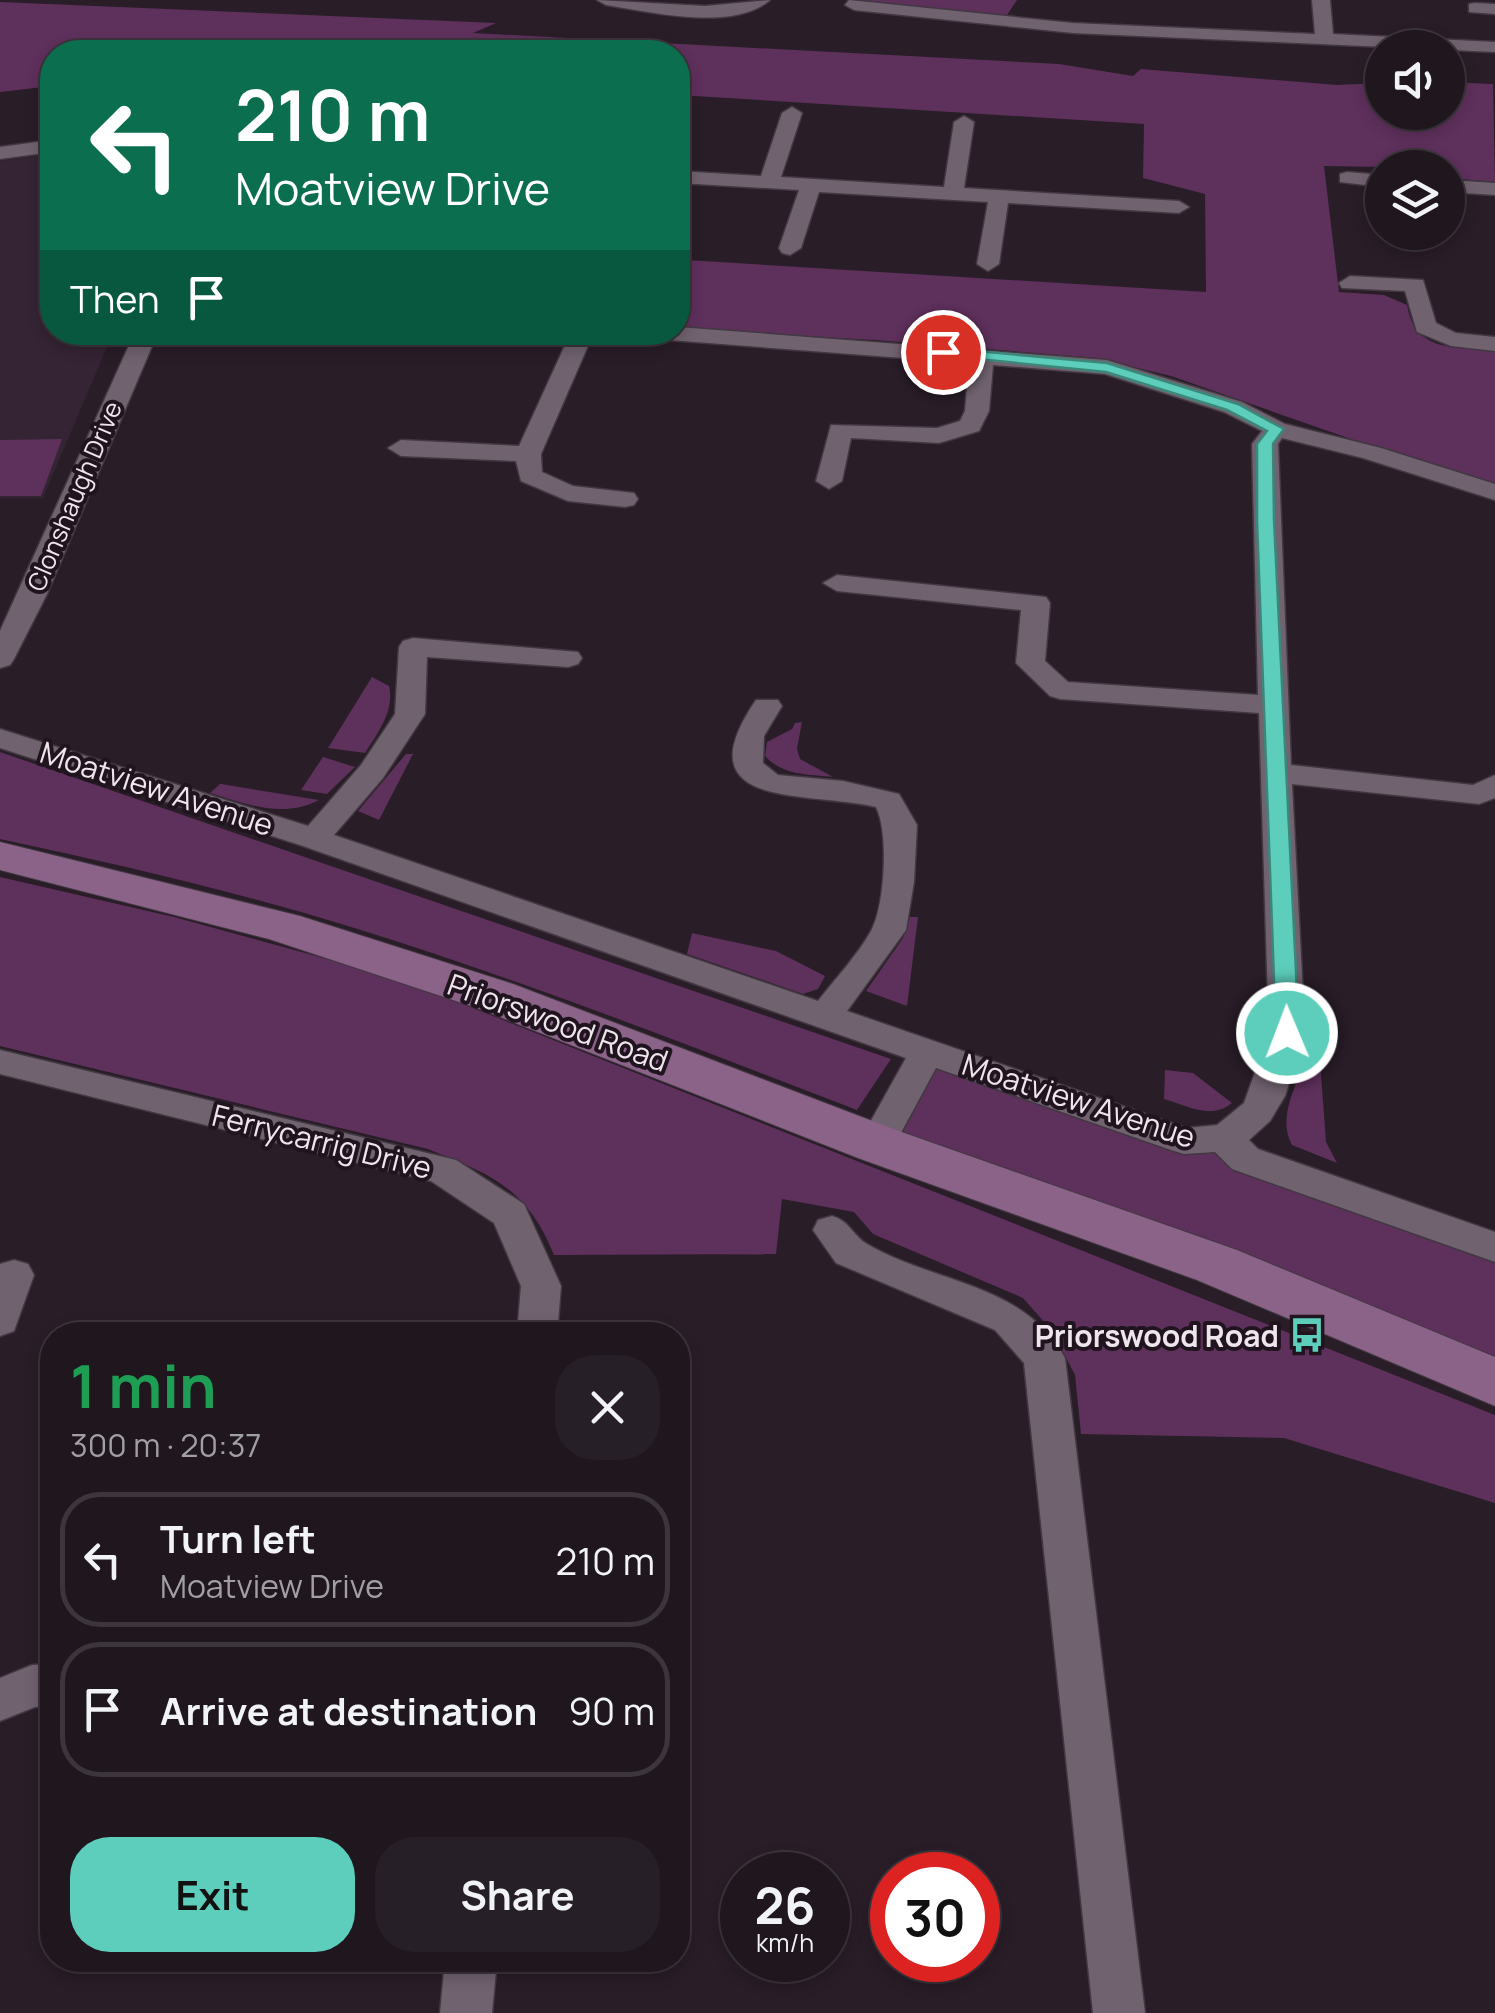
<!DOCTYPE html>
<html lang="en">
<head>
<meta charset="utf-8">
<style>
  :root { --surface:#1f161e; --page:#271f27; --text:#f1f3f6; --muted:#a19fa4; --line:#3c353c; --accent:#5ccebb }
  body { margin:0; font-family:Manrope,sans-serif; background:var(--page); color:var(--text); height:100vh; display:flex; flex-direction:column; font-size:38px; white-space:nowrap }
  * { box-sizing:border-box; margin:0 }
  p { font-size:32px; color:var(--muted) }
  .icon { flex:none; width:55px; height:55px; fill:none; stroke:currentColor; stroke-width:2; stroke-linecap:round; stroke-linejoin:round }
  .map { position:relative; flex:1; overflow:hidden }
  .drawer { position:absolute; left:40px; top:1322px; width:650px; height:650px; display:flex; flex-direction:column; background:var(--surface); border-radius:40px; box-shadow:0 5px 15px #0003,0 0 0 2px var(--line) }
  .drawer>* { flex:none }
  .hud { position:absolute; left:40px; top:40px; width:650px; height:305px; border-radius:40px; box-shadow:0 5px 15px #0003,0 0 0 2px var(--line); background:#0b6e4f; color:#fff; overflow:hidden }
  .buttons { position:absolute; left:1365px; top:30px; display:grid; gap:20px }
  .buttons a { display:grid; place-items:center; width:100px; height:100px; border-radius:50%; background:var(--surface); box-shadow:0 5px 15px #0003,0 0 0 2px var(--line); font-size:50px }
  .speed { position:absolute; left:720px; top:1852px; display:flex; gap:20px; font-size:50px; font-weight:700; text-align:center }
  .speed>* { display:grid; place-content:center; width:130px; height:130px; border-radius:50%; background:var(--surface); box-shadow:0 5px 15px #0003,0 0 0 2px var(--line); line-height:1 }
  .speed small { font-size:25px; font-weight:400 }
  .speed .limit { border:15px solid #d22; background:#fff; color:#111 }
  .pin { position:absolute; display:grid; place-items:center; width:85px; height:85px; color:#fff; margin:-42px; border:5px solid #fff; border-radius:50%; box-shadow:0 2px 10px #0007 }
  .me { position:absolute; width:110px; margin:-55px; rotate:359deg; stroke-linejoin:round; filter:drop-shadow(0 0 8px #0008) }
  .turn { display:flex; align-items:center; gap:35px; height:210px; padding:0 30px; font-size:45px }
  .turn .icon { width:130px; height:130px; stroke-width:2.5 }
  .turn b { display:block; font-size:70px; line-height:85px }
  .then { display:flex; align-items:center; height:95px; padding:0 30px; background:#0003; gap:20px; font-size:38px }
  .round { display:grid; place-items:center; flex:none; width:105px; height:105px; border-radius:40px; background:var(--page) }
  .summary { display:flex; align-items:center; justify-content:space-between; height:170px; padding:0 30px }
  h1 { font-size:60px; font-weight:700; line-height:75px; color:#1e9e55 }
  .primary-button { display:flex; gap:20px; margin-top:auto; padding:20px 30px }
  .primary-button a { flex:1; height:115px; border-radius:40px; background:var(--accent); color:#111; font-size:40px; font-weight:700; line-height:115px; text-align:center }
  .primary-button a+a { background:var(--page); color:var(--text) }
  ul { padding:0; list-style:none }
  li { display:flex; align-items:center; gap:30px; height:135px; margin:0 20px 15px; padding:0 10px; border:5px solid var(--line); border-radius:40px }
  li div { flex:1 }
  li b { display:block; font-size:38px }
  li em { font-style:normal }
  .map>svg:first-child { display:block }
  .built { fill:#352434 }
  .green { fill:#5e305c }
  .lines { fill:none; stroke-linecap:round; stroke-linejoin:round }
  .street-casing { stroke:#423841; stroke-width:3 }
  .secondary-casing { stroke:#423841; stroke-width:2 }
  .street { fill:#70626f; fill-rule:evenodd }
  .secondary { fill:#8b6389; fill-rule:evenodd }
  .route { fill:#5ccebb; stroke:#3c867a; stroke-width:2.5 }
  .labels { text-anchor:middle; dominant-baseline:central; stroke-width:8; stroke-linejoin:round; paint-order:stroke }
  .far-street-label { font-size:25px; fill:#eee5ed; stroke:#20141f }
  .street-label { font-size:30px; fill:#eee5ed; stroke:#20141f }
  .poi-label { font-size:30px; font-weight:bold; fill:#eee5ed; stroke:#20141f; text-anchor:end }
</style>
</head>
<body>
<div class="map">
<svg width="1495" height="2013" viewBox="0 0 1495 2013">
  <rect width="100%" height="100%" fill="#291d28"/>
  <polygon class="built" points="52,154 52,332 113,333 43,498 0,498 0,161"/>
  <g class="green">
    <polygon points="859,0 1017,0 1003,21 857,2"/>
    <path d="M 0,2 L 496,23 L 473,33 L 1059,64 L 1133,76 L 1141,69 L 1337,85 L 1382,83 L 1382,112 L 1448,112 L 1448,82 L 1493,84 L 1495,182 L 1448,178 L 1448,168 L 1324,166 L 1339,292 L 1384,295 L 1407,305 C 1415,353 1454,346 1495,351 L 1495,484 L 1411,460 L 1171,376 L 1096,358 L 876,340 L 678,330 L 678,245 L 690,246 L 686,260 L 1206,292 L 1205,194 L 1143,178 L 1144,124 L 678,95 L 678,52 L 52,52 L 52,86 L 0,92 Z"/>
    <polygon points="62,439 41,496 0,496 0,440"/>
    <path d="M 372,677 L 389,686 C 395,710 378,733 365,753 L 328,748 Z"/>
    <path d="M 802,722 L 797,749 L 800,759 L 833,777 C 807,774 784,776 765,756 L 767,742 L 792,729 L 795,723 Z"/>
    <path d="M 0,752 L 891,1059 L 857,1110 C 688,1045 520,979 348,926 C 234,891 117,864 0,839 Z"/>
    <polygon points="406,754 413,754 379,820 358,811"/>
    <polygon points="323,757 355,767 327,794 301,790"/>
    <path d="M 220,784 L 221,784 L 319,800 C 283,819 246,804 210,793 Z"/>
    <path d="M 0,877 L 174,917 L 400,979 L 1495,1415 L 1495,1503 L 1284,1438 L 1081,1434 L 1075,1375 L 1052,1331 L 1023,1298 L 873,1234 L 854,1212 L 782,1199 L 776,1254 L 554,1255 C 527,1188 492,1175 428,1149 L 0,1046 Z"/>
    <polygon points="910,917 918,917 907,1006 866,991 903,938"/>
    <polygon points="692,933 776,951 825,976 818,989 803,994 687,954"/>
    <path d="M 1310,1046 L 1319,1047 L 1326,1142 L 1337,1163 L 1292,1145 C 1275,1114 1302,1077 1310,1046 Z"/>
    <polygon points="938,1054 1495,1247 1495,1378 888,1145"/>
    <path d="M 1165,1070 L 1193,1073 L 1232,1103 C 1211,1120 1188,1106 1164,1099 Z"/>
  </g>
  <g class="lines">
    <defs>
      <g id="street">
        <path d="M 597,0 L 705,6 L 770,0 C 732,32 651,12 606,5 Z"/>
        <polygon points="849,0 1073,23 1315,34 1312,0 1330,0 1333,34 1495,42 1495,52 1073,33 854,10 845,5"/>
        <polygon points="1475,3 1495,4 1495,14 1469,12 1469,4"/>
        <polygon points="792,107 802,113 781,177 944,187 954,122 964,116 974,122 964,188 1179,201 1189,207 1179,213 1008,203 999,264 988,271 977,264 988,202 819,192 801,248 790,255 782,253 779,248 799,190 678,183 678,171 761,176 782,113"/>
        <polygon points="52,140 52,152 0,159 0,147"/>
        <polygon points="1347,172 1382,175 1382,187 1340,182 1340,174"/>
        <polygon points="1448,180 1495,183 1495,195 1448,192"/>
        <polygon points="1350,276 1423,280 1436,323 1456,333 1495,337 1495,351 1451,346 1417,332 1405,291 1342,288 1339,283"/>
        <path d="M 678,327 L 1107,360 L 1242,402 L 1285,424 L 1381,448 L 1495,484 L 1495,500 L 1363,458 L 1282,438 L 1278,444 L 1291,765 L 1473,785 L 1495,775 L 1495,798 L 1479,804 L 1292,784 L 1305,1033 L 1285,1096 L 1270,1121 L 1249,1140 L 1258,1149 L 1495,1232 L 1495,1262 L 1232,1169 L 1215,1152 L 1184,1154 L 1171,1150 L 936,1068 L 890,1153 L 877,1157 L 864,1153 L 858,1144 L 906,1058 L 303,846 L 0,748 L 0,729 L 308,826 L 361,765 L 395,714 L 399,647 L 403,641 L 413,638 L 578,652 L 582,658 L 578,664 L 568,667 L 427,657 L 425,714 L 383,778 L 334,835 L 818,1001 C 835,979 857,956 871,931 C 885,905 889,833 876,807 C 808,791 680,811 756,700 L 778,700 L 782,706 L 764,736 L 763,763 L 778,775 L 843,781 L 899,794 L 917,825 L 914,882 L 906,930 L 847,1011 L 1186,1128 L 1217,1125 L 1244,1103 L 1269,1033 L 1259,713 L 1060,699 L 1050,696 L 1016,663 L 1021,610 L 837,591 L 823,583 L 837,575 L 1046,597 L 1050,603 L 1045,661 L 1068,682 L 1258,695 L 1252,444 L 1262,431 L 1224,412 L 1105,374 L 993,365 L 989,411 L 979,431 L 939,443 L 851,438 L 842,481 L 829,489 L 816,481 L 831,425 L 937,428 L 960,421 L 965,411 L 969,363 L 656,339 L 645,332 L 678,332 Z"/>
        <polygon points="135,332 158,332 47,594 14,659 10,665 0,668 0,631"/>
        <polygon points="571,332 594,332 541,454 542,472 573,486 634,493 638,499 634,505 625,507 568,501 521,481 516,461 401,456 388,448 401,440 519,446"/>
        <polygon points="0,1050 456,1160 524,1204 561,1286 557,1335 517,1335 521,1286 494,1223 431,1181 0,1074"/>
        <path d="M 832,1216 C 850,1221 852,1235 867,1244 C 933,1283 1025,1283 1065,1358 L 1145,2013 L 1093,2013 L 1024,1363 L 995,1330 L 836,1263 L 813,1230 L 818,1220 Z"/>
        <polygon points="14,1260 28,1264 34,1275 14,1331 0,1336 0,1264"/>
        <polygon points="52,1664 52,1706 35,1707 0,1721 0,1678 32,1665"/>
        <polygon points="445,1960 497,1960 492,2013 440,2013"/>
      </g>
      <polygon id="secondary" points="0,842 300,916 513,984 896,1130 1237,1250 1495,1357 1495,1406 1197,1280 858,1158 477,1008 269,939 0,870"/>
    </defs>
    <use href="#street" class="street-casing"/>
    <use href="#secondary" class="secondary-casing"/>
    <use href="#street" class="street"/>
    <use href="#secondary" class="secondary"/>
  </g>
  <polygon class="route" points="943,348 1107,363 1238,404 1284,429 1273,444 1274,520 1299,1033 1295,1039 1279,1039 1276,1033 1257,520 1257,444 1267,431 1227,410 1106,372 938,355 938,349"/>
  <defs>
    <symbol id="bus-bare" viewBox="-9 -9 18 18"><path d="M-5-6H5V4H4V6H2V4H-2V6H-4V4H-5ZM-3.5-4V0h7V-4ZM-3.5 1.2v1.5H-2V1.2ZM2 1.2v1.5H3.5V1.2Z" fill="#5ccebb" stroke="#20141f" stroke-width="2.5" paint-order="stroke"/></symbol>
  </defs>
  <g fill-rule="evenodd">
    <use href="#bus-bare" x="1282" y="1310" width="50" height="50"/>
  </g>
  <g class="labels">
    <g class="far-street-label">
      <text transform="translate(74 496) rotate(-67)">Clonshaugh Drive</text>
    </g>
    <g class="street-label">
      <text transform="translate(157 788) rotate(18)">Moatview Avenue</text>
      <text transform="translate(558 1022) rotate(20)">Priorswood Road</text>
      <text transform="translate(1079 1100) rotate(18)">Moatview Avenue</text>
      <text transform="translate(322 1141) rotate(14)">Ferrycarrig Drive</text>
    </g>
    <g class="poi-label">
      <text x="1279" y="1335">Priorswood Road</text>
    </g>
  </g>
</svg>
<div class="buttons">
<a><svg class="icon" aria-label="sound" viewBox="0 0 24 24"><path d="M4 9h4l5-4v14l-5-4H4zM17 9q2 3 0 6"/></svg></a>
<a><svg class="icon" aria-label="layers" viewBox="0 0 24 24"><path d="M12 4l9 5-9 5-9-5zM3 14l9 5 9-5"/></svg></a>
</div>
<div class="speed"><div>26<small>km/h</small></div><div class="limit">30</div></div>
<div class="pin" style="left:943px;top:352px;background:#d93025"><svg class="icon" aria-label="arrive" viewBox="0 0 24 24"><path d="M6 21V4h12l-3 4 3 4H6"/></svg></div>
<svg class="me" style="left:1287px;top:1033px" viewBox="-20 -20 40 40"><circle r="17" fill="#5ccebb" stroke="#fff" stroke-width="3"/><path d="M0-11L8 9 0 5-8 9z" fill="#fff"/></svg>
<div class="hud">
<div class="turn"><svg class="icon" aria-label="left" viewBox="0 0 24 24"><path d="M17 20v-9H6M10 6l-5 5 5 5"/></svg><div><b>210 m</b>Moatview Drive</div></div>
<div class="then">Then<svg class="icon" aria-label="arrive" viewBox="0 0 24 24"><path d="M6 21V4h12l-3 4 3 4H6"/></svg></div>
</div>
<section class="drawer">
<div class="summary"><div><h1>1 min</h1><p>300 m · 20:37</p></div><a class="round"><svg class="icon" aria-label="close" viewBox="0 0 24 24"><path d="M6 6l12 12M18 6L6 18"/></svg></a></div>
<ul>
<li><svg class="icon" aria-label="left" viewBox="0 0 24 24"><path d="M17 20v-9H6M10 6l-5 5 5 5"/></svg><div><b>Turn left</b><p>Moatview Drive</p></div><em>210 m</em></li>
<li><svg class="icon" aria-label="arrive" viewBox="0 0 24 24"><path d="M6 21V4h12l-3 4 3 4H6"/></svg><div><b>Arrive at destination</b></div><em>90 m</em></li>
</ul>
<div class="primary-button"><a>Exit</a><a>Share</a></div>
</section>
</div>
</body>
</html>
